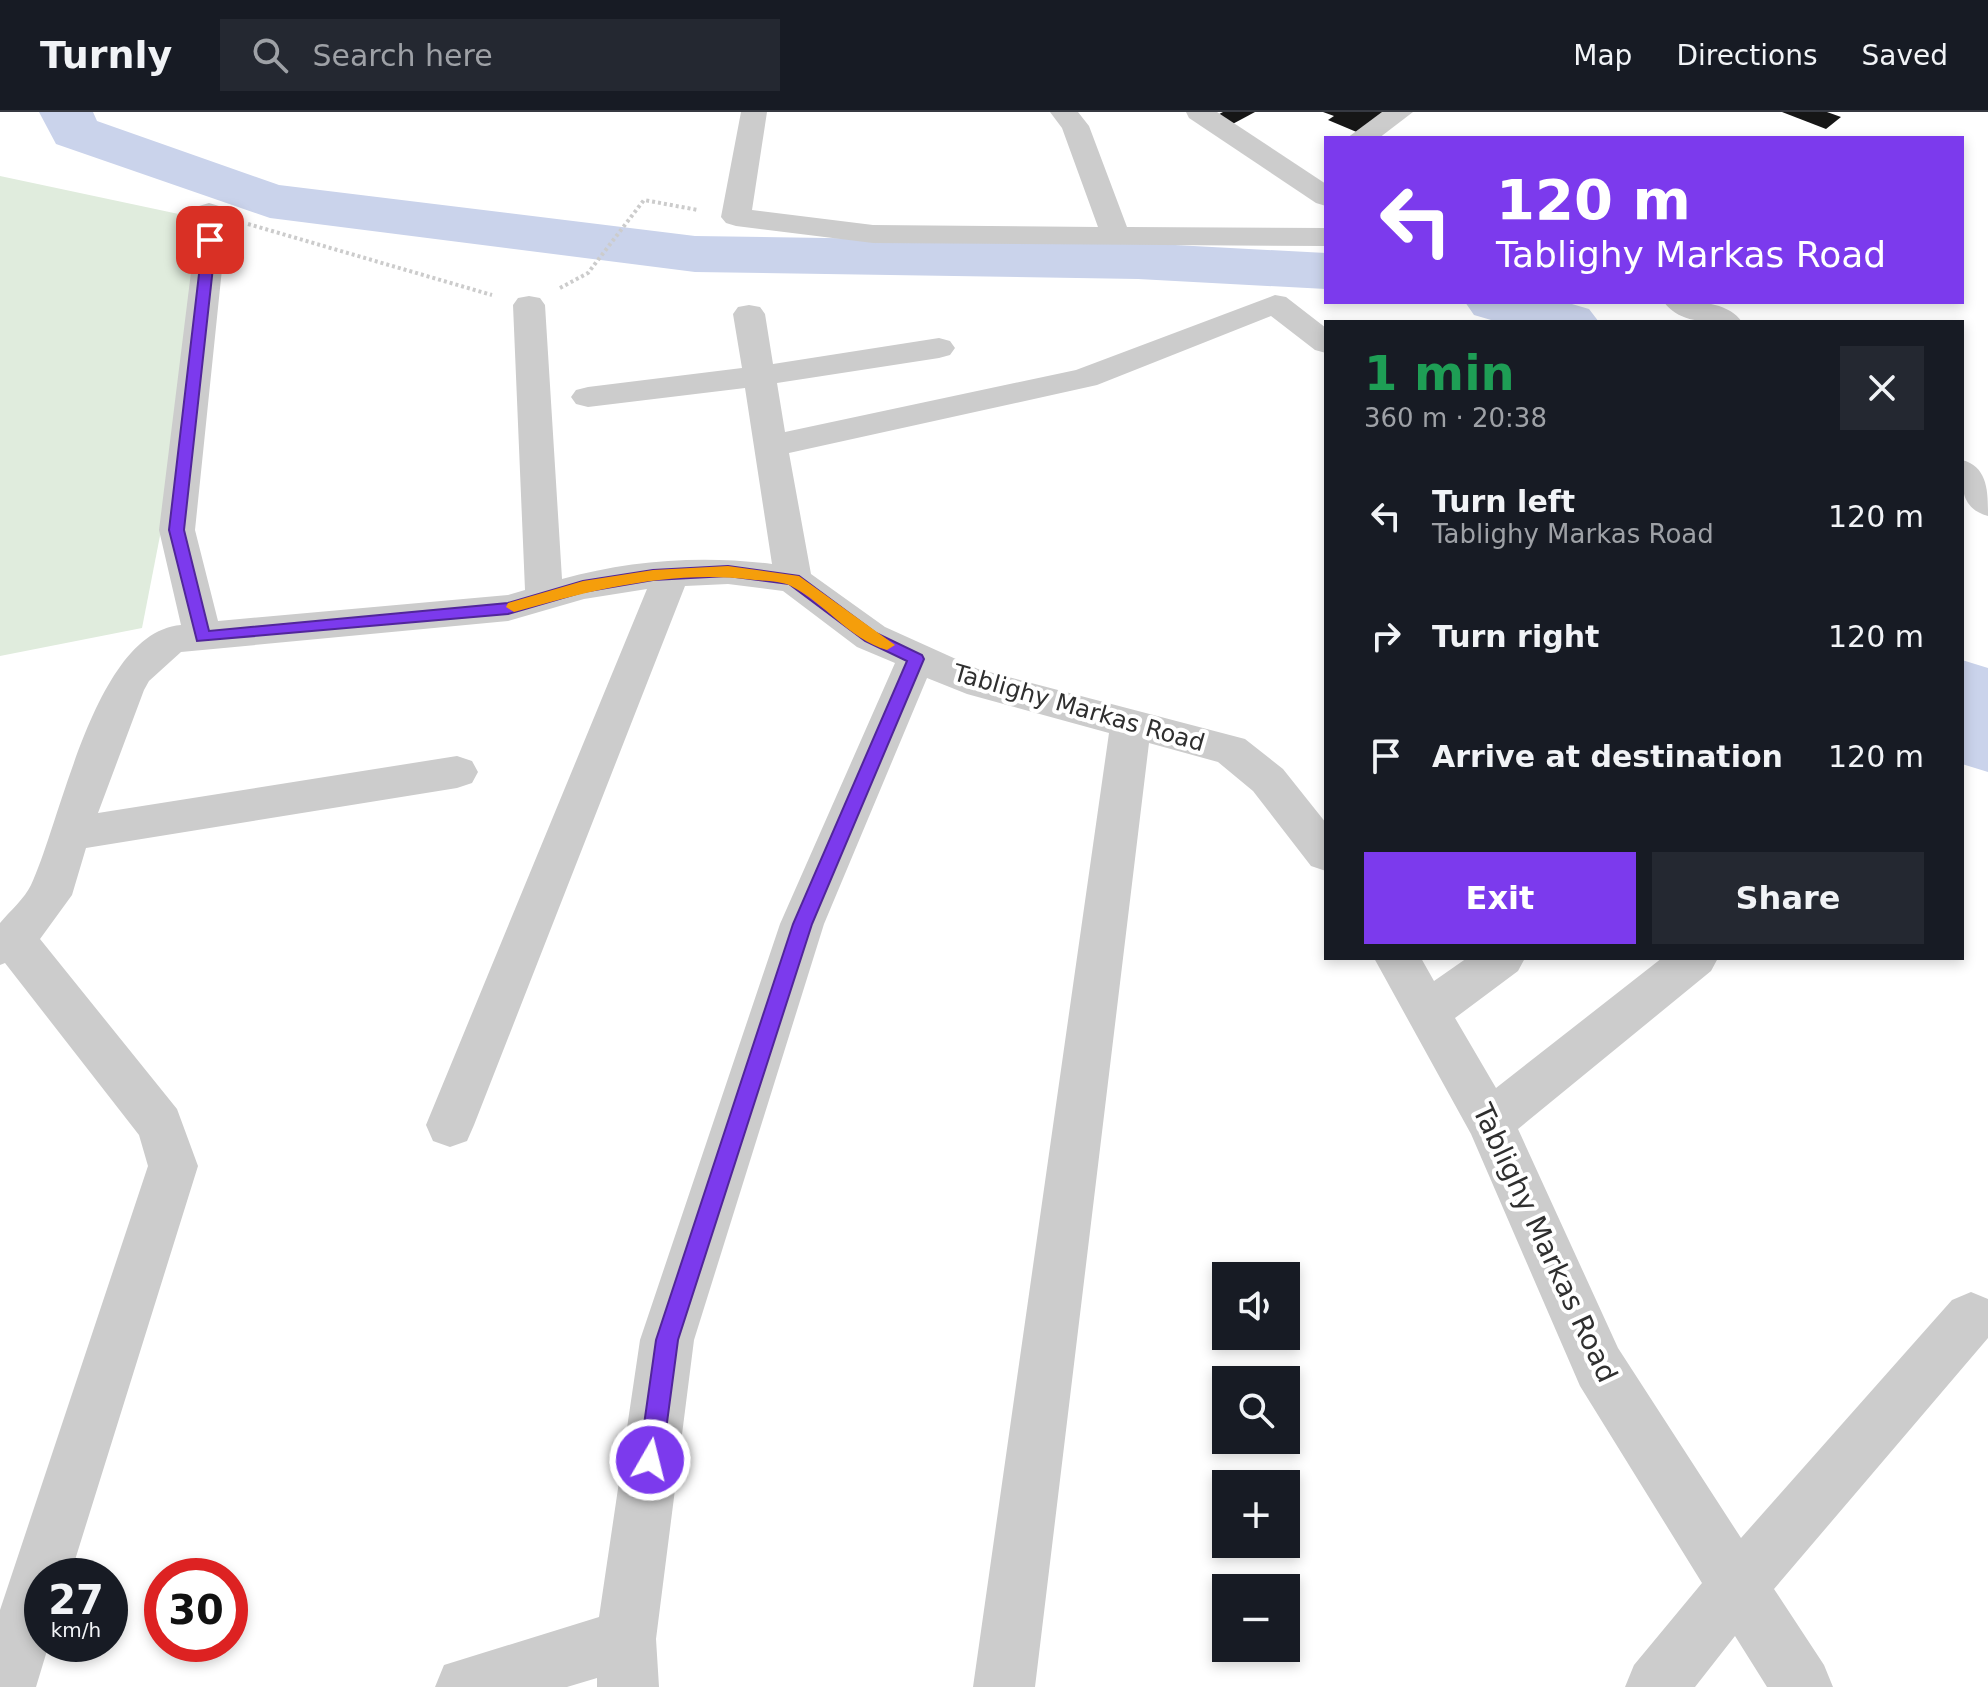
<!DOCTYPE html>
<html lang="en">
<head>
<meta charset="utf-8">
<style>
  :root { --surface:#171b24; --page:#242831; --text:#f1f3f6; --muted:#9ea1a6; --line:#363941; --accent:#7c3aed }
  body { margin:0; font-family:"DejaVu Sans",sans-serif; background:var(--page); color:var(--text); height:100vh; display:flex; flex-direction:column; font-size:30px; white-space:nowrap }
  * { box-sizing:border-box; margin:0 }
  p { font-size:26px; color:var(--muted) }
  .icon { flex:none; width:44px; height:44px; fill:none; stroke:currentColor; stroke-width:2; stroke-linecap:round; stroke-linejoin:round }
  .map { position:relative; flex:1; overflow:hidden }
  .side { position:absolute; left:1324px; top:208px; width:640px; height:640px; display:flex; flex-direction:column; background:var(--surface); border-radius:0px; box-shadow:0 4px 12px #0003 }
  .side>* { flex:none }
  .top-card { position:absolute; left:1324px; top:24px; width:640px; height:168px; border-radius:0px; box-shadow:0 4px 12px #0003; background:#7c3aed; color:#fff; overflow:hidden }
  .buttons { position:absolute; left:1212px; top:1150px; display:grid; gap:16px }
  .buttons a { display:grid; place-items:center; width:88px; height:88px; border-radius:0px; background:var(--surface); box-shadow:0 4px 12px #0003; font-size:40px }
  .speed { position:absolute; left:24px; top:1446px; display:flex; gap:16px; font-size:40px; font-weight:700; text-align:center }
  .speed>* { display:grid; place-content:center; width:104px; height:104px; border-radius:50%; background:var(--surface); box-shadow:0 4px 12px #0003; line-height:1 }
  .speed small { font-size:20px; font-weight:400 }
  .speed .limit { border:12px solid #d22; background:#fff; color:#111 }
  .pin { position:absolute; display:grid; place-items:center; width:68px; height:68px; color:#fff; margin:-34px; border-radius:16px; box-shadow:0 4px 12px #0006 }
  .me { position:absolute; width:88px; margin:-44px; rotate:8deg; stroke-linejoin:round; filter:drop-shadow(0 0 6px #0008) }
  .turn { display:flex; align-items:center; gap:28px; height:168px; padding:0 40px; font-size:36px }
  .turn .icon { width:104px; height:104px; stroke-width:2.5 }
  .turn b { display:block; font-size:56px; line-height:68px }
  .round { display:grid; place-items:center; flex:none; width:84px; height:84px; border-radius:0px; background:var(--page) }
  .head { display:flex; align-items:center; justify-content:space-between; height:136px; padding:0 40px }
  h1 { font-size:48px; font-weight:700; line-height:60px; color:#1e9e55 }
  .primary-button { display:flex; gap:16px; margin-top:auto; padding:16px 40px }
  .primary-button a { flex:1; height:92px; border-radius:0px; background:var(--accent); color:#fff; font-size:32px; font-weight:700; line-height:92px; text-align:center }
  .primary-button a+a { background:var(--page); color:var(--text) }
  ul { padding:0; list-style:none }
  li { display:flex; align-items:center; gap:24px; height:120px; padding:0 40px }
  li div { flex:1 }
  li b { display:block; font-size:30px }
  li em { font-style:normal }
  header { display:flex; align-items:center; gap:48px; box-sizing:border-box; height:112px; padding:0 40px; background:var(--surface); border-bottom:2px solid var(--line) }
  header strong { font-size:38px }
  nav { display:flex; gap:44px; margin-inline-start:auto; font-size:28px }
  .search { width:560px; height:72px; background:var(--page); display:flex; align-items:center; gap:20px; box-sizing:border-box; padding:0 28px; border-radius:0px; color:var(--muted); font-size:30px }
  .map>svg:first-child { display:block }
  .green { fill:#e0ecdd }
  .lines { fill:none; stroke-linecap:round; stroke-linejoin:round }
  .river { fill:#cad3eb; fill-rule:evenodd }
  .building { fill:#161616 }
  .path { stroke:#ccc; stroke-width:4; stroke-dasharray:3 3; stroke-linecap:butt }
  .minor { fill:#ccc; fill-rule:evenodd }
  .route { fill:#7c3aed; stroke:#51269a; stroke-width:2 }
  .slow { fill:#f59e0b }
  .labels { text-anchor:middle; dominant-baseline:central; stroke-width:8; stroke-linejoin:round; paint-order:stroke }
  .street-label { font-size:24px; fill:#2f2f2f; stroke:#fff }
  .near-street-label { font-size:28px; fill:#2f2f2f; stroke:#fff }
</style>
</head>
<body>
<header>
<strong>Turnly</strong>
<div class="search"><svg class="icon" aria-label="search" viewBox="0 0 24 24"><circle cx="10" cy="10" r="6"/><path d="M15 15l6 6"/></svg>Search here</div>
<nav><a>Map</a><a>Directions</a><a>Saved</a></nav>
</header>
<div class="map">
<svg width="1988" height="1575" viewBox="0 0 1988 1575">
  <rect width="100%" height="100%" fill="#fff"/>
  <polygon class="green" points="0,64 221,111 142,516 0,544"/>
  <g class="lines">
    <g class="river">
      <polygon points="39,0 93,0 97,9 279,73 695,124 1138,131 1326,141 1326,177 1138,167 695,160 270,106 56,32"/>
      <polygon points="1465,190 1565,190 1589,197 1599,210 1498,210 1474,203"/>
      <polygon points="1962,548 1988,556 1988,660 1962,652"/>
    </g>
  </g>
  <g class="building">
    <polygon points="1223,0 1255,0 1227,15 1210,7"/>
    <polygon points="1323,0 1393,0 1359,21 1328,8 1334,4"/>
    <polygon points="1782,0 1827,0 1841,5 1826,17"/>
  </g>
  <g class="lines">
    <g class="path">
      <polyline points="248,112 492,183"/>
      <polyline points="560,176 588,161 644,88 698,98"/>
    </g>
    <g class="minor">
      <polygon points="741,0 767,0 752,98 873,113 1098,115 1062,16 1050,0 1078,0 1089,14 1127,115 1326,116 1326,134 873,131 736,114 726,111 721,105"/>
      <polygon points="1186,0 1217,0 1326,72 1326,94 1316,91 1189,6"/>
      <polygon points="1382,0 1413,0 1379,26 1347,26"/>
      <path d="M 209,91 L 219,94 L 224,100 L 225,128 L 195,418 L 218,509 L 508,483 L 525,478 L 513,193 L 518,186 L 529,184 L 540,186 L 545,193 L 562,467 C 629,448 703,443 772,452 L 745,276 L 588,295 L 576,292 L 571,285 L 576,278 L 588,275 L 742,256 L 733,202 L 738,195 L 749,193 L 760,195 L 765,202 L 773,252 L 939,226 L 950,229 L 955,236 L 950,243 L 939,246 L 777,271 L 785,320 L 1076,258 L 1275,183 L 1286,185 L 1326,216 L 1326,241 L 1315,238 L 1271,204 L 1097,273 L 789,341 L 811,462 L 885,515 L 978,557 L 1245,627 L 1283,657 L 1326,711 L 1326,759 L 1311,754 L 1253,679 L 1218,650 L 1149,631 L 1035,1575 L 973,1575 L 1109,621 L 967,582 L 927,566 L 824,812 L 694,1228 L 656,1527 L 659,1575 L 597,1575 L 597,1566 L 567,1575 L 435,1575 L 444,1553 L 599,1505 L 640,1228 L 780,812 L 895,551 L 857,535 L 783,479 L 728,472 L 685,474 L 474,1013 L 467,1029 L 450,1035 L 433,1029 L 426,1013 L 647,477 L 584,487 L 508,509 L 181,540 L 149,569 L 144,578 L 98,701 L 457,644 L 472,649 L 478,660 L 472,671 L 457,676 L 86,736 L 72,783 L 40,827 L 177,997 L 198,1054 L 70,1464 L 42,1464 L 42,1532 L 49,1532 L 36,1575 L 0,1575 L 0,1498 L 148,1054 L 139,1023 L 5,851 L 0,853 L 0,811 C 10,799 25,786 31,773 C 62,707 95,520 181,513 L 159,418 L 195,128 L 194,100 L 199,94 Z"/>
      <path d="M 1664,190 C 1689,190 1726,187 1742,210 C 1717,210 1681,214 1664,190 Z"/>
      <path d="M 1962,348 C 1988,355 1988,379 1988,404 C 1959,396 1962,373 1962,348 Z"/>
      <polygon points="1374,846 1421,846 1434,869 1467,846 1525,846 1518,859 1455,906 1496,976 1662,846 1718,846 1711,859 1518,1017 1618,1236 1741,1426 1952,1188 1971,1180 1988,1187 1988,1226 1774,1477 1824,1553 1833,1575 1767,1575 1735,1524 1695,1575 1625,1575 1634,1553 1702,1471 1580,1274 1471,1022"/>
    </g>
  </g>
  <polygon class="route" points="210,125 216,128 184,418 209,519 508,491 583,469 653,458 728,454 799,464 876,521 922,543 924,547 812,812 678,1228 662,1348 659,1356 650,1359 642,1356 639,1348 656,1228 793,812 907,549 865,529 789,472 728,464 653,468 583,480 508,502 197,529 169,418 203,128"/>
  <path class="slow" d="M 728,454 L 799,464 L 895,533 L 887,538 C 849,527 825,491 791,474 C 781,469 766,469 755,468 C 673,457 592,478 514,500 L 506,495 L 508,491 L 583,469 L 653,458 Z"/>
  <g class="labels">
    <g class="street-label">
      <text transform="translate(1079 596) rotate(16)">Tablighy Markas Road</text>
    </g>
    <g class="near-street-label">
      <text transform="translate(1545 1131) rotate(65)">Tablighy Markas Road</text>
    </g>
  </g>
</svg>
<div class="buttons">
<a><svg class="icon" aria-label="sound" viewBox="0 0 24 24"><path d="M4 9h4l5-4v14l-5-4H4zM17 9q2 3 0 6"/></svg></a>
<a><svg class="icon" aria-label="search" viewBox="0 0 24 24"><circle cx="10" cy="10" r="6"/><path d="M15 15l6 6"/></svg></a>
<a>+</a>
<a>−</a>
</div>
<div class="speed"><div>27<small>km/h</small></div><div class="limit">30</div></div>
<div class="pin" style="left:210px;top:128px;background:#d93025"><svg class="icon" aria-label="arrive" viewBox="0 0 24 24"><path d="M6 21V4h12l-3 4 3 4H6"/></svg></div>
<svg class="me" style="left:650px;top:1348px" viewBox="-20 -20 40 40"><circle r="17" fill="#7c3aed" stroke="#fff" stroke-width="3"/><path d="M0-11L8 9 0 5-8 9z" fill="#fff"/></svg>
<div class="top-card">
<div class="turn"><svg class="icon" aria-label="left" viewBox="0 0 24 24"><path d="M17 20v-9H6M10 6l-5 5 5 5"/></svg><div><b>120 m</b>Tablighy Markas Road</div></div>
</div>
<section class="side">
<div class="head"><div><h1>1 min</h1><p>360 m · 20:38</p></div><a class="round"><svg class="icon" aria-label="close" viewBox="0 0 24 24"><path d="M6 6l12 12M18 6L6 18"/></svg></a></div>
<ul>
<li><svg class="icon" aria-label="left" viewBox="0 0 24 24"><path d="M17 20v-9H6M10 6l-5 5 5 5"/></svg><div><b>Turn left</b><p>Tablighy Markas Road</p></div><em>120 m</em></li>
<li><svg class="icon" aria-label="right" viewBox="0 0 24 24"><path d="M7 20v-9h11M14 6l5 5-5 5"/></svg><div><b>Turn right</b></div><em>120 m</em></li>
<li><svg class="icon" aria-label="arrive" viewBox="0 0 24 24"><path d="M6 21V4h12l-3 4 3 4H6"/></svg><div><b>Arrive at destination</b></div><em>120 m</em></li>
</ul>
<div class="primary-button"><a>Exit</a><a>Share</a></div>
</section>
</div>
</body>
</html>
